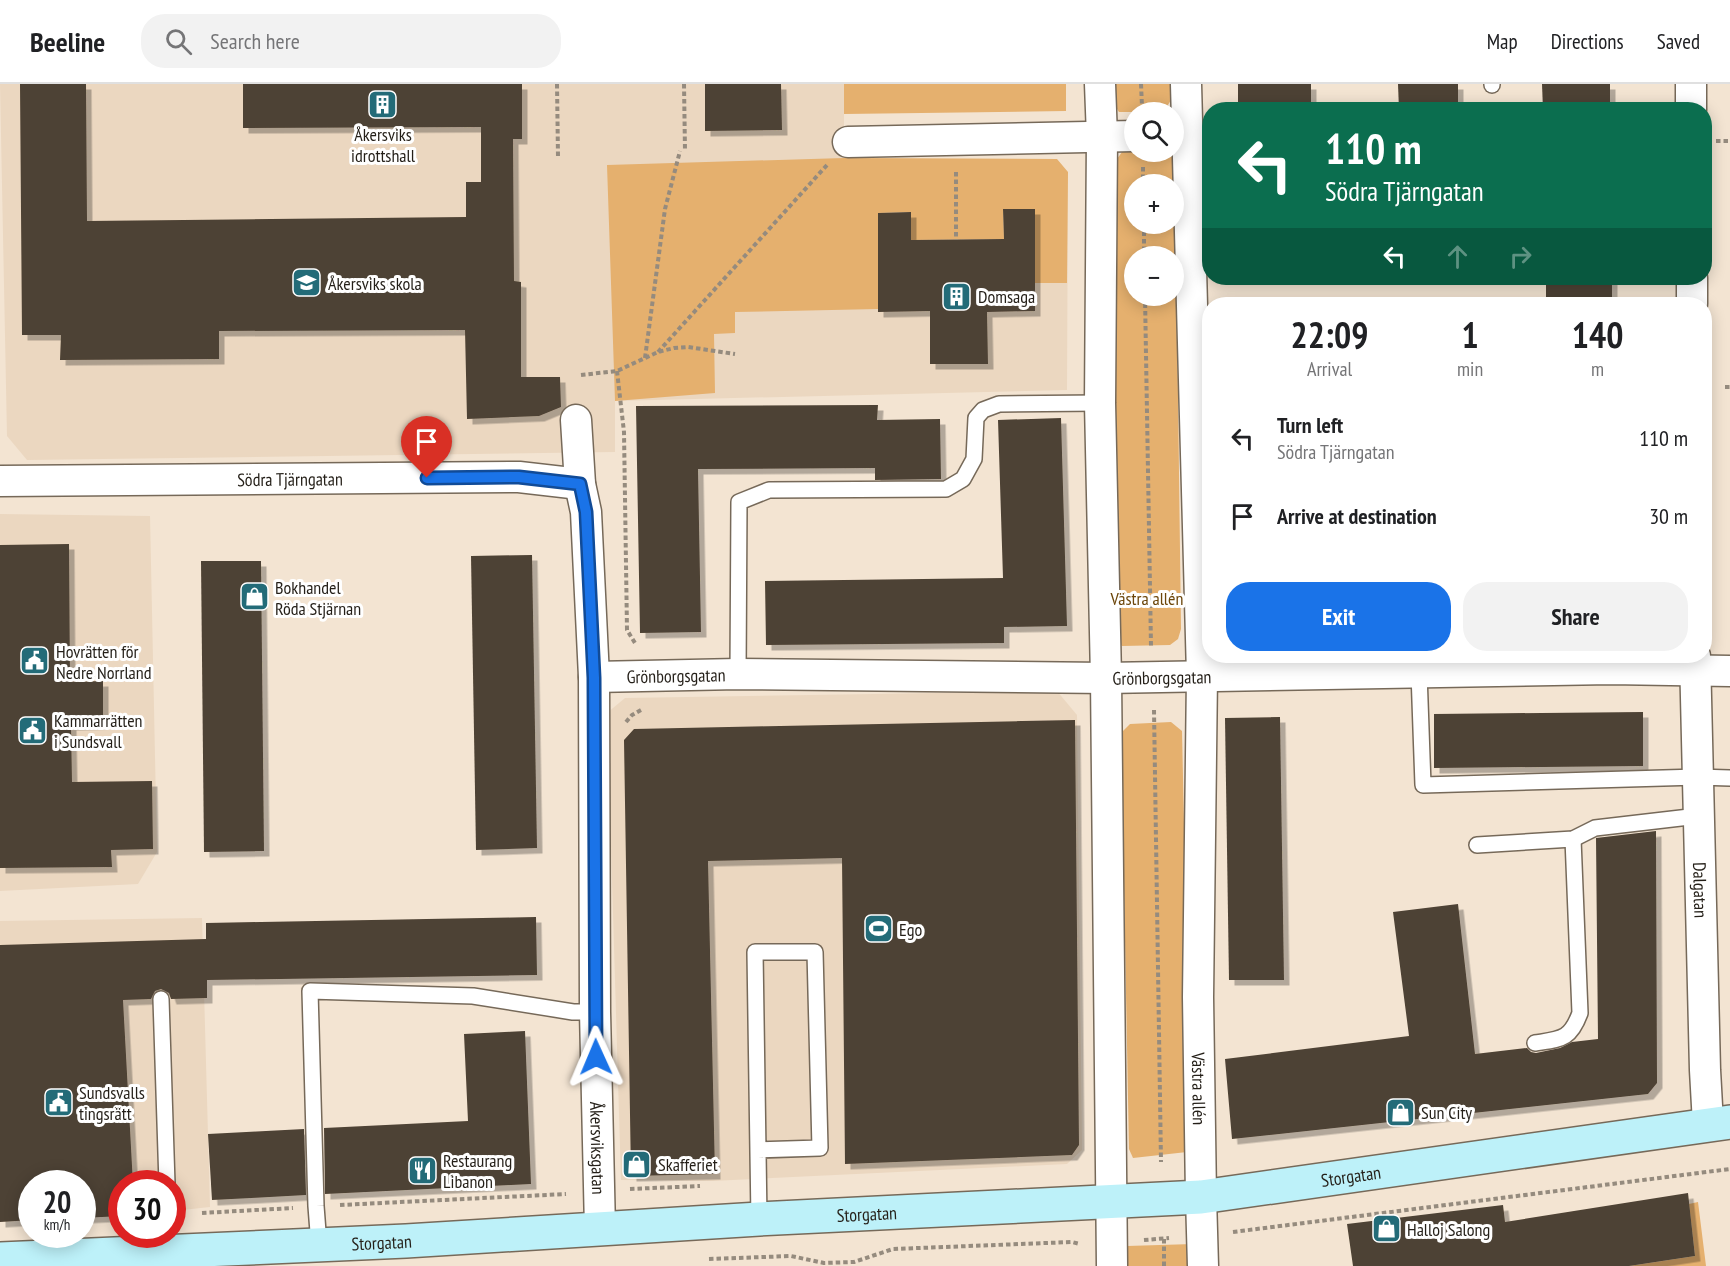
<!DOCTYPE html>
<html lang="en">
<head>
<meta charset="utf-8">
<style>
  :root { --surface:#fff; --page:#f2f2f2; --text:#202124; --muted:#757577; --line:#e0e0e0; --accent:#1a73e8 }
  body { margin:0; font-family:"PT Sans Narrow",sans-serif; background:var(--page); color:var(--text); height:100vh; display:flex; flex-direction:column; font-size:22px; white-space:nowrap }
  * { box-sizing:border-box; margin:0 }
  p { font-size:20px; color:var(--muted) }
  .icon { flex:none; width:33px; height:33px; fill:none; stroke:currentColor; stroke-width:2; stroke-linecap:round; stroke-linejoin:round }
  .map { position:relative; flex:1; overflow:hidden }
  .details { position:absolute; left:1202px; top:213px; width:510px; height:366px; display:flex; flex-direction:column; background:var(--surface); border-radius:24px; box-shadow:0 3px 15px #0003 }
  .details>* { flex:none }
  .hud { position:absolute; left:1202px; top:18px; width:510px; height:183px; border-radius:24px; box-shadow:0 3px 15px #0003; background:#0b6e4f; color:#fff; overflow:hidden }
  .buttons { position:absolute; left:1124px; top:18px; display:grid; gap:12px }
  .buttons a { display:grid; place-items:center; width:60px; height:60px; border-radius:50%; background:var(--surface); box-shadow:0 3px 15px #0003; font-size:30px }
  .speed { position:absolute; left:18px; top:1086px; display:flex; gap:12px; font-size:30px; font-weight:700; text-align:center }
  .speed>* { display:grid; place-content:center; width:78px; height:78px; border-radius:50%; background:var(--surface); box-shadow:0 3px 15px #0003; line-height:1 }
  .speed small { font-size:15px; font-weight:400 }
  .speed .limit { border:9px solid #d22; background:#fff; color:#111 }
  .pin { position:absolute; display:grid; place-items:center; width:51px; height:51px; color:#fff; margin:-62px -26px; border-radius:50% 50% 50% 0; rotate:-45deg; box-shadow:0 0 6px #0007 }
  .pin .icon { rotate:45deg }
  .me { position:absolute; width:66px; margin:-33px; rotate:359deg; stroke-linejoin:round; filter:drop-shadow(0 0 4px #0008) }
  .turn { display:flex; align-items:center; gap:21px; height:126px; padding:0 24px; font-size:27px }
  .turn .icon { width:78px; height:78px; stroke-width:2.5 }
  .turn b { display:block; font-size:42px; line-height:51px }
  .lanes { display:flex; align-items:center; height:57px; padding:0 24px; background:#0003; justify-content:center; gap:30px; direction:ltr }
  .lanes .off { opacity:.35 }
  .eta { display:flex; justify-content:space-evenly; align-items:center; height:102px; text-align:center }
  .eta b { font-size:36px; font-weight:800; line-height:42px }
  .button { display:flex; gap:12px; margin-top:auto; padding:12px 24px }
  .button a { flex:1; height:69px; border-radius:24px; background:var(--accent); color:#fff; font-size:24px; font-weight:800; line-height:69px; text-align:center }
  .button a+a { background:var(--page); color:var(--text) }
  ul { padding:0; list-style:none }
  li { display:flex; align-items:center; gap:18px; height:78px; padding:0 24px }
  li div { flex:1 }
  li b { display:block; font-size:22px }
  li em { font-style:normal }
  header { display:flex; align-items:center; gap:36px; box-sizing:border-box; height:84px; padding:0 30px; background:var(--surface); border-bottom:2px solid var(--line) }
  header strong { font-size:28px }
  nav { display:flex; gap:33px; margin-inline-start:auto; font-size:21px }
  .search { width:420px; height:54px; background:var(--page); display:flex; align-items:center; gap:15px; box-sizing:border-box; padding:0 21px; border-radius:24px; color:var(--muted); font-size:22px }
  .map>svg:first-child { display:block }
  .built { fill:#ebd7c0 }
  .green { fill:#e5b06e; fill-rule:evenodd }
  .building { fill:#4e4234; filter:url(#shadow) }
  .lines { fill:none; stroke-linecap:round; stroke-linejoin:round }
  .lane-casing { stroke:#766959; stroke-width:18 }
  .street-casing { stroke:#766959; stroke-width:33 }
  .secondary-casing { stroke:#766959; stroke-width:36 }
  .path { stroke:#958b7e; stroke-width:4; stroke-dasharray:4.5 3; stroke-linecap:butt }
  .lane { stroke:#fff; stroke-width:15 }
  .street { stroke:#fff; stroke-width:30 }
  .secondary { stroke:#bdf1f9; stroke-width:33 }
  .route-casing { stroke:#114b97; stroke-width:15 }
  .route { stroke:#1a73e8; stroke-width:10 }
  .labels { text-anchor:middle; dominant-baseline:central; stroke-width:6; stroke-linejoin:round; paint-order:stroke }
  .poi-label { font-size:18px; fill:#241f18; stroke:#fff; text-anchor:start }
  .street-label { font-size:18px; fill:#241f18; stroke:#fff }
  .park-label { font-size:18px; fill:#6c460a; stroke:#fff }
</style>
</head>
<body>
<header>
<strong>Beeline</strong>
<div class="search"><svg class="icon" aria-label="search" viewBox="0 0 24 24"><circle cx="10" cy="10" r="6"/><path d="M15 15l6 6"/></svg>Search here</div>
<nav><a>Map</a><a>Directions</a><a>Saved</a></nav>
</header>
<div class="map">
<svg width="1730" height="1182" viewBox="0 0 1730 1182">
  <defs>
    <filter id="shadow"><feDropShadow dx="5.5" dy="5.5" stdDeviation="0" flood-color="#0004"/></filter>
  </defs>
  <rect width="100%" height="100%" fill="#f3e4d2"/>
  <g class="built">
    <polygon points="0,0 844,0 844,74 944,75 1068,88 1067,306 615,317 615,368 27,376 7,352"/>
    <polygon points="0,430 150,432 157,768 138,800 0,807"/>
    <polygon points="1057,607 1077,631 1082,1066 1067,1080 712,1097 621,1096 607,629 625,614"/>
    <polygon points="202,834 210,1123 173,1127 172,1100 32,1100 31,1136 0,1138 0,837"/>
  </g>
  <g class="green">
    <polygon points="844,0 1066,0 1066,27 844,30"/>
    <polygon points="1111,0 1172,0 1172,15 1165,25 1148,28 1119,28 1111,16"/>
    <path d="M 1122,68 L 1166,68 L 1175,75 L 1181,545 L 1178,555 L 1170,561 L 1122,562 L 1114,552 L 1112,82 ZM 1134,100 L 1173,100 L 1173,140 L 1134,140 ZM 1134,172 L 1173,172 L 1173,212 L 1134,212 Z"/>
    <polygon points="844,74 1057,75 1068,88 1067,199 1035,199 1034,125 1003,125 1004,155 911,156 911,128 878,129 878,225 735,228 735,249 714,250 715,309 615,317 607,81"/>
    <polygon points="1171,638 1182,647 1191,1060 1187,1068 1133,1074 1129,1065 1121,649 1130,640"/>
    <polygon points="1698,1118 1706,1182 1629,1182 1695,1172 1689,1120"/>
    <polygon points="1193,1160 1194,1182 1127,1182 1127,1162"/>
  </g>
  <g class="building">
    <polygon points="20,0 86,0 87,137 466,133 466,98 481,98 481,43 243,44 243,0 522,0 522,55 513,55 514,197 521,198 521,293 560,293 561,323 539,332 467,335 465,246 219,247 219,275 60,276 61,251 22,251"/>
    <polygon points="705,0 781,0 782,46 705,47"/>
    <rect x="1238" y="0" width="73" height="26"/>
    <polygon points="1398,0 1458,0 1458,26 1399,26"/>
    <polygon points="1542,0 1610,0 1610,26 1543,26"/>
    <polygon points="1003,125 1035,125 1035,227 987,228 988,280 930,280 930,227 878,228 878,129 911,128 911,156 1004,155"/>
    <rect x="1546" y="194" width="66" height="26"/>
    <polygon points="878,321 877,336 940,335 941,395 875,396 875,384 698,385 701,548 640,549 636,322"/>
    <polygon points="1061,334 1067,542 1004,543 1004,559 766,561 765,497 1003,494 998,336"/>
    <polygon points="69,460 70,598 103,597 103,640 71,641 72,698 152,697 153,765 111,766 112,783 0,784 0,461"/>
    <polygon points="532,471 537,764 476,766 471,472"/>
    <polygon points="201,477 261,477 264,767 204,768"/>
    <polygon points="1643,628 1643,682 1434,684 1434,630"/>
    <polygon points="1280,633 1284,896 1229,896 1225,634"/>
    <polygon points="1075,636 1079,1061 1072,1071 845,1080 842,774 708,777 715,1090 631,1092 624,656 634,645"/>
    <polygon points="1656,747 1657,999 1648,1010 1232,1055 1225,975 1409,952 1393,828 1458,820 1475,970 1527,964 1531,968 1536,969 1560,964 1572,958 1598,955 1596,754"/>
    <polygon points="536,833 537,891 207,896 207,914 171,915 169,909 161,905 155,907 151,915 123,916 133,1100 122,1100 122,1132 82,1134 82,1100 32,1100 32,1136 0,1138 0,861 206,855 206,839"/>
    <polygon points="525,947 531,1100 325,1110 324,1044 468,1037 464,950"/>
    <polygon points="304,1045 306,1111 212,1116 208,1050"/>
    <polygon points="1688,1109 1695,1172 1629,1182 1353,1182 1347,1140 1503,1121 1505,1138"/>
  </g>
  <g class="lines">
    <defs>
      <g id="lane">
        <polyline points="1492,1 1492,0"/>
        <polyline points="1419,589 1423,701 1698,693 1730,694"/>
        <polyline points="738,590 739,418 769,406 946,405 963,395 974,375 976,334 983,326 999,320 1100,319"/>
        <polyline points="1477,761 1573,755 1595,744 1698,732"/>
        <polyline points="161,915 167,1100"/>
        <path d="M 1535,959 C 1561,955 1570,956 1580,929 L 1573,755"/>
        <polyline points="758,1066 820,1064 815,868 755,868 759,1135"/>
        <polyline points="319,1161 316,1122 310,907 473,912 573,928 595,928"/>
      </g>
      <g id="street">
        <polyline points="1100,0 1102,53 1100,319 1106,594 1112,1182"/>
        <path id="s1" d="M 1186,0 L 1202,591 L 1198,913 L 1201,1113 L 1203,1182"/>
        <polyline points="1691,0 1691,26"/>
        <polyline points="848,58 1134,52"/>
        <polyline points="1692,194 1692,220"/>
        <path id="s2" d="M 576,336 L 580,400 L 586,428 L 594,593 L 595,928 L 600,1145"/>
        <path id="s3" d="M 0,397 L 519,393 L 580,400"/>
        <path id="s4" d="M 1695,572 L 1705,986 L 1708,1040"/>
        <path id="s5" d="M 594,593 L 738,590 L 1106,594 L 1611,585 L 1730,587"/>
      </g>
      <g id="secondary">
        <path id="s6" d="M 0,1175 L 406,1157 L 759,1135 L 1201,1113 L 1730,1038"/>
      </g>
    </defs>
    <use href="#lane" class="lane-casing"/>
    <use href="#street" class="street-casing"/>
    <use href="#secondary" class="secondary-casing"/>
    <g class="path">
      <polyline points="557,0 558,73"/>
      <polyline points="684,0 685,67"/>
      <polyline points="1141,0 1142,22"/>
      <polyline points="1716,57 1730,57"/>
      <polyline points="1143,83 1143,100"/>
      <polyline points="956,88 956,156"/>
      <polyline points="1144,140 1144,172"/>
      <polyline points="1145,212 1151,562"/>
      <polyline points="658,268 827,81"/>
      <polyline points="645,274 665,125 680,67"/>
      <polyline points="617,287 624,348 627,546 635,559"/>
      <polyline points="581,291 617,287 658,268 674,264 688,263 735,270"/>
      <polyline points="1725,303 1730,303"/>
      <polyline points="1154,626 1161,1078"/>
      <polyline points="626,638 632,631 641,626"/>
      <polyline points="630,1105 700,1102"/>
      <polyline points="340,1121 566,1110"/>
      <polyline points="202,1129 293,1124"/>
      <polyline points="1233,1148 1730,1085"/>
      <polyline points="1144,1156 1169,1154"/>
      <polyline points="709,1175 791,1172 824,1179 854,1178 893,1165 1072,1158 1080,1160"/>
      <polyline points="1164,1182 1164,1154"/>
    </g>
    <use href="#lane" class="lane"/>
    <use href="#street" class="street"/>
    <use href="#secondary" class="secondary"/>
  </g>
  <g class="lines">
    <defs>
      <polyline id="route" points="427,394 519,393 580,400 586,428 594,594 596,973"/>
    </defs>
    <use href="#route" class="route-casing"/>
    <use href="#route" class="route"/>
  </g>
  <defs>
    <symbol id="building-square" viewBox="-11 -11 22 22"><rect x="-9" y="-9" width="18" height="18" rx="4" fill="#236b78" stroke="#fff"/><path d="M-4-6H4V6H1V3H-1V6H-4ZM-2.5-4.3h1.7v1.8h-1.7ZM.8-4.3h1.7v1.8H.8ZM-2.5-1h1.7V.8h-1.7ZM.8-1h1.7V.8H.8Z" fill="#fff"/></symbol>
    <symbol id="school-square" viewBox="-11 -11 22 22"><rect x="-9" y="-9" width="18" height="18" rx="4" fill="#236b78" stroke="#fff"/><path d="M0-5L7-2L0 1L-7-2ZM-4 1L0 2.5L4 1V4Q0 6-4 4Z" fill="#fff"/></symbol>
    <symbol id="shop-square" viewBox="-11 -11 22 22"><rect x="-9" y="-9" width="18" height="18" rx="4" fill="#236b78" stroke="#fff"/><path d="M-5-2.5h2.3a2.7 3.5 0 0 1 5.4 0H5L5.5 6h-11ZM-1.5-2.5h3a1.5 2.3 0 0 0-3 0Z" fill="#fff"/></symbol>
    <symbol id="civic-square" viewBox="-11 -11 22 22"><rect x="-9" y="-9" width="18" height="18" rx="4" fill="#236b78" stroke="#fff"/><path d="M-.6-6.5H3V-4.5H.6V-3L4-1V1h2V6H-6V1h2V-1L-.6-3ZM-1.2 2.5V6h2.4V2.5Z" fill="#fff"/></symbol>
    <symbol id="stadium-square" viewBox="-11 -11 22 22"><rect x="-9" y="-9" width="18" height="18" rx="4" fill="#236b78" stroke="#fff"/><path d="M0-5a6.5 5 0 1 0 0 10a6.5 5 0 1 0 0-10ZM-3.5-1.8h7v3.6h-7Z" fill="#fff"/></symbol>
    <symbol id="restaurant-square" viewBox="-11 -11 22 22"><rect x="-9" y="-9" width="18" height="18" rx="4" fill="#236b78" stroke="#fff"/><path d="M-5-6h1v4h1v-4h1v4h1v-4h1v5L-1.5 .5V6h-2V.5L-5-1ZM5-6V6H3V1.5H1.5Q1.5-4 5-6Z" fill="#fff"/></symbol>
  </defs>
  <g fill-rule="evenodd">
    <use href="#building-square" x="366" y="4" width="33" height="33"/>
    <use href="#school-square" x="290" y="182" width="33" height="33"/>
    <use href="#building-square" x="940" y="196" width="33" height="33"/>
    <use href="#shop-square" x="238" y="496" width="33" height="33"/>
    <use href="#civic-square" x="18" y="560" width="33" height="33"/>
    <use href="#civic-square" x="16" y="630" width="33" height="33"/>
    <use href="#stadium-square" x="862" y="828" width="33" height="33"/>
    <use href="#civic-square" x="42" y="1002" width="33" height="33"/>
    <use href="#shop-square" x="1384" y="1012" width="33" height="33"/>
    <use href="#shop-square" x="620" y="1064" width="33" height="33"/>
    <use href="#restaurant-square" x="406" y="1070" width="33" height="33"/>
    <use href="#shop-square" x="1370" y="1128" width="33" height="33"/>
  </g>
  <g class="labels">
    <g class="poi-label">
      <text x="383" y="50" text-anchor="middle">Åkersviks<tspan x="383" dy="21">idrottshall</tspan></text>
      <text x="328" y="199">Åkersviks skola</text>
      <text x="978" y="212">Domsaga</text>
      <text x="275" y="503">Bokhandel<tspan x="275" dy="21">Röda Stjärnan</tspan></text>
      <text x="56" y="567">Hovrätten för<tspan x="56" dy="21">Nedre Norrland</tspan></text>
      <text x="54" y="636">Kammarrätten<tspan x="54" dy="21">i Sundsvall</tspan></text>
      <text x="899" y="845">Ego</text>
      <text x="79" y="1008">Sundsvalls<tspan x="79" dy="21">tingsrätt</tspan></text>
      <text x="1421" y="1028">Sun City</text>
      <text x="443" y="1076">Restaurang<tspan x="443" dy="21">Libanon</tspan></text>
      <text x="658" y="1080">Skafferiet</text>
      <text x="1407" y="1145">Halloj Salong</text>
    </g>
    <g class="street-label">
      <text stroke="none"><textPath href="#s3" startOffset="290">Södra Tjärngatan</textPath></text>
      <text stroke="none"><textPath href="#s5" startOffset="82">Grönborgsgatan</textPath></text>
      <text stroke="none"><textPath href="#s5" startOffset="568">Grönborgsgatan</textPath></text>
      <text stroke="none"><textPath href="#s4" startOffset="234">Dalgatan</textPath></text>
      <text stroke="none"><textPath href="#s1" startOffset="1005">Västra allén</textPath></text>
      <text stroke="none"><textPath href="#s2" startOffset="729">Åkersviksgatan</textPath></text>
      <text stroke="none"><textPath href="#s6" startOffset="1354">Storgatan</textPath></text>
      <text stroke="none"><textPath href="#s6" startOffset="868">Storgatan</textPath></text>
      <text stroke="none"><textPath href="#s6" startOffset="382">Storgatan</textPath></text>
    </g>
    <g class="park-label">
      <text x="1147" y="514">Västra allén</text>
    </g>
  </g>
</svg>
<div class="buttons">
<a><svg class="icon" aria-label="search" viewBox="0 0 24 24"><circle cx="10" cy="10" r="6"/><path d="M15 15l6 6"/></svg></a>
<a>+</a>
<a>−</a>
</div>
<div class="speed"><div>20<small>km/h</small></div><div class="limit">30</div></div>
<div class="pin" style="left:427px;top:394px;background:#d93025"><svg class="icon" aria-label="arrive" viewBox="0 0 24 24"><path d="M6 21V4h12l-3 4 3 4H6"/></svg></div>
<svg class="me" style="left:596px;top:973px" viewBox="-20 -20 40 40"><path d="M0-17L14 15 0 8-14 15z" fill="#1a73e8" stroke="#fff" stroke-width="4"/></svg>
<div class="hud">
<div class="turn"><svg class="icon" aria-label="left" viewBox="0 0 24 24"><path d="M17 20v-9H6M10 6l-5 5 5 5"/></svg><div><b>110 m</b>Södra Tjärngatan</div></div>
<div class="lanes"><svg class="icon" aria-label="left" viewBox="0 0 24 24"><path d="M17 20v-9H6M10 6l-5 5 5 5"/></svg><svg class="icon off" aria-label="ahead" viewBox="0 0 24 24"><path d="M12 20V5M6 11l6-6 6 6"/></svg><svg class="icon off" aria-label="right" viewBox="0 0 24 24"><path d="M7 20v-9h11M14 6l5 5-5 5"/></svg></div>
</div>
<section class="details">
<div class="eta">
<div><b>22:09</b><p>Arrival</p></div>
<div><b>1</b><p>min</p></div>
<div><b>140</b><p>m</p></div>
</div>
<ul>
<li><svg class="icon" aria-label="left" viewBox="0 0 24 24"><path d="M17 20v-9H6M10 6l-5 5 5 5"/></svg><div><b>Turn left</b><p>Södra Tjärngatan</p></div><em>110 m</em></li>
<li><svg class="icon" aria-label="arrive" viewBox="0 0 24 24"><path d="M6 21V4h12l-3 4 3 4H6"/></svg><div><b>Arrive at destination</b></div><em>30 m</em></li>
</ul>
<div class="button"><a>Exit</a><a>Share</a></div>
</section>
</div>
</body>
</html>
